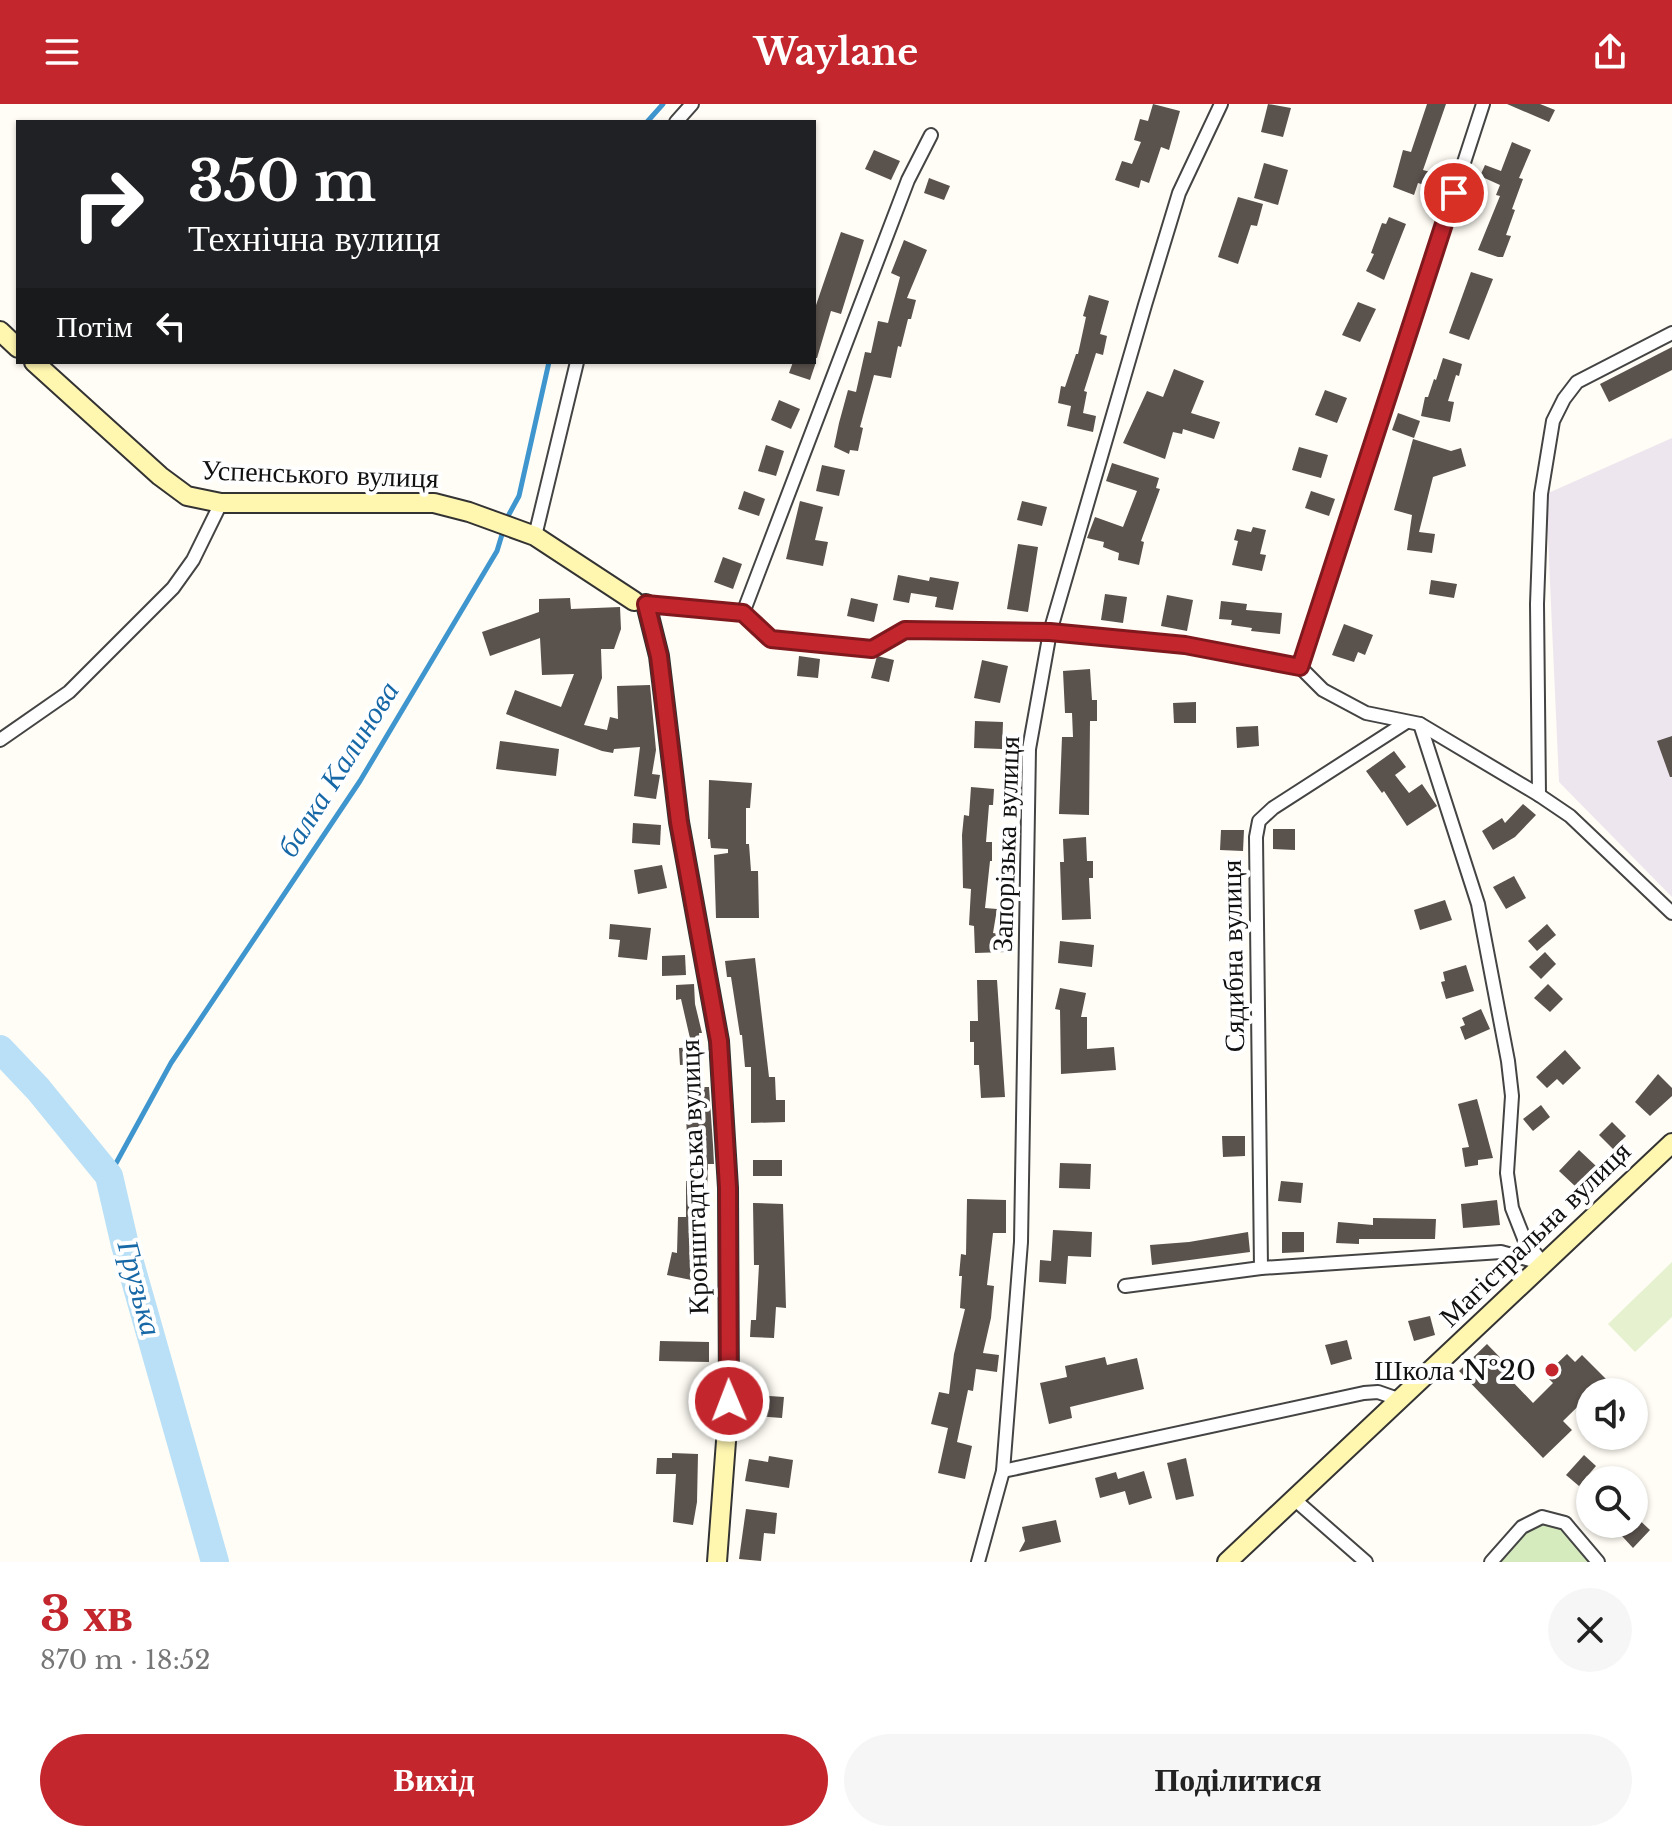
<!DOCTYPE html>
<html lang="uk">
<head>
<meta charset="utf-8">
<style>
  :root { --surface:#fff; --page:#f6f6f6; --text:#222; --muted:#767676; --accent:#c4262e }
  body { margin:0; font-family:"Libre Baskerville",serif; background:var(--page); color:var(--text); height:100vh; display:flex; flex-direction:column; font-size:30px; white-space:nowrap }
  * { box-sizing:border-box; margin:0 }
  p { font-size:26px; color:var(--muted) }
  .icon { flex:none; width:44px; height:44px; fill:none; stroke:currentColor; stroke-width:2; stroke-linecap:round; stroke-linejoin:round }
  .map { position:relative; height:1458px; overflow:hidden }
  .drawer { display:flex; flex-direction:column; background:var(--surface); flex:1 }
  .drawer>* { flex:none }
  .top-card { position:absolute; left:16px; top:16px; width:800px; height:244px; border-radius:0px; box-shadow:0 2px 6px #0004; background:#202124; color:#fff; overflow:hidden }
  .tools { position:absolute; left:1576px; top:1274px; display:grid; gap:16px }
  .tools a { display:grid; place-items:center; width:72px; height:72px; border-radius:50%; background:var(--surface); box-shadow:0 2px 6px #0004; font-size:40px }
  .pin { position:absolute; display:grid; place-items:center; width:68px; height:68px; color:#fff; margin:-34px; border:4px solid #fff; border-radius:50%; box-shadow:0 2px 8px #0007 }
  .me { position:absolute; width:88px; margin:-44px; rotate:359deg; stroke-linejoin:round; filter:drop-shadow(0 0 6px #0008) }
  .turn { display:flex; align-items:center; gap:28px; height:168px; padding:0 40px; font-size:36px }
  .turn .icon { width:104px; height:104px; stroke-width:2.5 }
  .turn b { display:block; font-size:56px; line-height:68px }
  .then { display:flex; align-items:center; height:76px; padding:0 40px; background:#0003; gap:16px; font-size:30px }
  .round { display:grid; place-items:center; flex:none; width:84px; height:84px; border-radius:42px; background:var(--page) }
  .head { display:flex; align-items:center; justify-content:space-between; height:136px; padding:0 40px }
  h1 { font-size:48px; font-weight:700; line-height:60px; color:var(--accent) }
  .button { display:flex; gap:16px; margin-top:auto; padding:16px 40px }
  .button a { flex:1; height:92px; border-radius:48px; background:var(--accent); color:#fff; font-size:32px; font-weight:700; line-height:92px; text-align:center }
  .button a+a { background:var(--page); color:var(--text) }
  header { display:flex; justify-content:space-between; align-items:center; height:104px; padding:0 40px; background:var(--accent); color:#fff; font-size:36px; font-weight:700 }
  .map>svg:first-child { display:block }
  .industrial { fill:#eee6ef }
  .green { fill:#d5ebbd }
  .pitch { fill:#e6f2cf }
  .lines { fill:none; stroke-linecap:round; stroke-linejoin:round }
  .stream { stroke:#3f96cf; stroke-width:5 }
  .river { stroke:#b9e0f7; stroke-width:28 }
  .building { fill:#5a524d }
  .street-casing { stroke:#444; stroke-width:16 }
  .secondary-casing { stroke:#333; stroke-width:22 }
  .street { stroke:#fff; stroke-width:12 }
  .secondary { stroke:#fff6b0; stroke-width:18 }
  .route-casing { stroke:#7f191e; stroke-width:20 }
  .route { stroke:#c4262e; stroke-width:14 }
  .poi-dot { fill:#c4262e; stroke:#fff; stroke-width:3 }
  .labels { text-anchor:middle; dominant-baseline:central; stroke-width:8; stroke-linejoin:round; paint-order:stroke }
  .street-label { font-size:28px; fill:#111; stroke:#fff }
  .poi-label { font-size:28px; fill:#111; stroke:#fff; text-anchor:end }
  .water-label { font-size:30px; font-style:italic; fill:#1768a6; stroke:#fff }
</style>
</head>
<body>
<header><svg class="icon" aria-label="menu" viewBox="0 0 24 24"><path d="M4 6h16M4 12h16M4 18h16"/></svg>Waylane<svg class="icon" aria-label="share" viewBox="0 0 24 24"><path d="M12 15V3M7 8l5-5 5 5M5 13v7h14v-7"/></svg></header>
<div class="map">
<svg width="1672" height="1458" viewBox="0 0 1672 1458">
  <rect width="100%" height="100%" fill="#fffdf5"/>
  <polygon class="industrial" points="1672,334 1672,793 1559,678 1546,390"/>
  <polygon class="green" points="1541,1421 1559,1424 1589,1458 1498,1458 1523,1431"/>
  <polygon class="pitch" points="1672,1158 1672,1213 1635,1248 1608,1220"/>
  <g class="lines">
    <g class="stream">
      <polyline points="647,18 663,0"/>
      <polyline points="109,1072 171,959 360,677 497,447 507,414 519,392 549,258"/>
    </g>
    <polyline class="river" points="0,945 38,985 109,1072 125,1141 215,1458"/>
  </g>
  <g class="building">
    <polygon points="1153,0 1180,7 1169,46 1161,43 1149,79 1141,76 1139,84 1115,76 1122,57 1132,60 1141,38 1134,36 1140,15 1148,17"/>
    <polygon points="1268,0 1291,4 1283,33 1261,28"/>
    <polygon points="1427,0 1446,0 1423,66 1445,72 1440,86 1418,79 1414,91 1393,83 1403,46 1411,48"/>
    <polygon points="1507,0 1540,0 1555,6 1549,18"/>
    <polygon points="1512,38 1531,46 1519,74 1523,75 1512,105 1515,106 1506,131 1511,132 1503,153 1498,153 1478,146 1500,92 1496,91 1500,81 1480,72 1485,61 1501,67"/>
    <polygon points="874,46 900,57 891,76 865,65"/>
    <polygon points="1264,59 1288,66 1278,101 1254,94"/>
    <polygon points="929,74 950,82 944,96 924,89"/>
    <polygon points="1238,93 1263,100 1257,122 1251,121 1238,160 1218,153"/>
    <polygon points="1389,113 1406,120 1384,176 1366,167 1374,150 1371,149 1382,119 1386,120"/>
    <polygon points="841,128 864,136 841,210 831,207 817,254 814,254 814,207"/>
    <polygon points="904,136 927,146 907,194 916,196 911,215 908,215 901,243 898,242 891,274 874,271 860,323 863,324 858,347 850,346 849,350 834,343 839,319 848,286 856,288 865,248 871,249 878,217 888,219 900,173 891,169"/>
    <polygon points="1471,168 1493,175 1469,236 1449,229"/>
    <polygon points="1089,191 1109,197 1100,230 1107,232 1103,251 1096,249 1084,287 1087,288 1083,309 1096,312 1093,328 1067,322 1071,302 1058,299 1061,282 1065,283 1076,250 1078,250 1086,213 1083,212"/>
    <polygon points="1358,198 1376,205 1360,238 1342,231"/>
    <polygon points="1672,243 1672,266 1609,298 1600,280"/>
    <polygon points="1443,254 1462,260 1459,272 1456,271 1448,297 1454,298 1450,318 1421,312 1425,293 1428,293 1434,275 1436,276"/>
    <polygon points="793,258 816,258 810,276 789,269"/>
    <polygon points="1174,265 1204,277 1191,309 1220,318 1214,335 1183,325 1182,330 1173,328 1165,355 1123,339 1147,287 1163,293"/>
    <polygon points="1325,286 1347,294 1337,319 1315,311"/>
    <polygon points="779,296 800,305 791,325 771,316"/>
    <polygon points="1398,309 1420,317 1414,334 1392,326"/>
    <polygon points="1413,335 1451,347 1461,344 1466,362 1433,373 1419,428 1435,430 1432,449 1407,446 1412,411 1394,406"/>
    <polygon points="766,341 784,347 776,372 758,367"/>
    <polygon points="1299,343 1328,351 1321,374 1292,366"/>
    <polygon points="1112,359 1159,374 1156,384 1160,385 1141,437 1144,438 1139,461 1118,456 1119,449 1103,443 1104,438 1087,434 1095,413 1123,423 1137,387 1106,377"/>
    <polygon points="822,361 845,366 839,392 816,387"/>
    <polygon points="744,387 765,395 759,412 738,405"/>
    <polygon points="1311,387 1335,395 1329,412 1305,404"/>
    <polygon points="800,397 823,403 815,436 828,438 823,462 786,455"/>
    <polygon points="1022,397 1047,403 1042,422 1017,416"/>
    <polygon points="1253,423 1266,426 1260,450 1266,451 1262,467 1232,461 1238,437 1234,436 1237,425 1251,428"/>
    <polygon points="1018,440 1038,443 1028,508 1007,505"/>
    <polygon points="723,453 742,460 733,485 714,478"/>
    <polygon points="898,471 929,477 930,473 959,478 953,506 935,503 937,493 911,489 909,499 893,496"/>
    <polygon points="1431,476 1457,480 1454,494 1429,490"/>
    <polygon points="1105,490 1127,493 1123,519 1101,516"/>
    <polygon points="1167,491 1193,496 1187,527 1161,522"/>
    <polygon points="570,494 571,505 620,503 621,525 614,545 601,545 602,574 584,621 607,626 610,613 618,615 617,582 650,581 656,646 652,670 660,671 656,695 634,692 640,643 614,645 613,649 602,647 506,610 515,586 561,603 574,570 542,571 540,534 490,552 482,528 539,508 539,495"/>
    <polygon points="851,494 878,500 874,518 847,512"/>
    <polygon points="1221,497 1247,500 1246,506 1282,509 1280,530 1251,527 1252,524 1231,521 1232,516 1219,515"/>
    <polygon points="1344,520 1373,531 1365,551 1358,548 1354,558 1332,551"/>
    <polygon points="799,552 820,555 818,574 797,572"/>
    <polygon points="877,552 894,556 889,578 871,574"/>
    <polygon points="982,556 1008,562 1000,599 974,594"/>
    <polygon points="1090,565 1092,596 1097,596 1097,617 1090,617 1089,711 1059,710 1062,633 1073,633 1072,609 1065,609 1063,567"/>
    <polygon points="1196,598 1196,619 1174,619 1173,599"/>
    <polygon points="975,617 1003,618 1002,645 974,644"/>
    <polygon points="1258,622 1259,642 1237,644 1236,623"/>
    <polygon points="1672,632 1672,673 1670,673 1657,637"/>
    <polygon points="500,637 559,645 556,672 496,665"/>
    <polygon points="1394,647 1406,663 1395,671 1409,689 1422,680 1437,702 1407,722 1384,687 1382,689 1366,667"/>
    <polygon points="709,676 752,679 750,704 746,704 746,740 749,740 751,767 758,767 759,814 716,814 714,751 728,749 728,745 711,744 710,735 708,735"/>
    <polygon points="971,683 994,685 993,701 989,701 986,738 992,738 992,757 990,757 985,804 997,805 993,829 1006,831 1006,848 975,849 974,822 969,821 971,785 963,784 962,731 964,711 969,712"/>
    <polygon points="1523,700 1536,711 1515,733 1493,746 1482,727 1502,714 1505,719"/>
    <polygon points="633,719 661,721 660,741 632,739"/>
    <polygon points="1273,725 1295,725 1295,746 1273,745"/>
    <polygon points="1221,726 1244,726 1243,747 1220,746"/>
    <polygon points="1086,733 1087,757 1093,757 1093,774 1089,774 1091,815 1062,816 1060,758 1064,758 1063,735"/>
    <polygon points="662,761 667,784 638,790 634,766"/>
    <polygon points="1514,772 1526,794 1506,805 1493,783"/>
    <polygon points="1445,796 1452,816 1420,826 1414,806"/>
    <polygon points="610,820 651,824 647,856 618,853 620,836 609,835"/>
    <polygon points="1547,820 1556,831 1537,847 1528,837"/>
    <polygon points="1060,837 1094,841 1092,863 1058,859"/>
    <polygon points="1545,848 1556,860 1541,875 1529,863"/>
    <polygon points="685,851 686,871 662,872 662,852"/>
    <polygon points="755,854 769,973 775,973 776,996 785,996 785,1018 751,1019 751,963 745,963 742,931 740,931 731,873 727,873 725,857"/>
    <polygon points="1466,861 1474,887 1446,895 1441,878 1445,877 1443,868"/>
    <polygon points="977,876 997,876 1005,993 981,994 979,961 974,961 974,938 970,938 970,917 978,917"/>
    <polygon points="694,880 695,900 702,929 699,929 701,960 680,961 679,944 692,943 681,895 676,896 676,881"/>
    <polygon points="1548,880 1563,895 1550,908 1534,894"/>
    <polygon points="1060,884 1086,889 1081,913 1087,913 1087,945 1114,943 1116,966 1061,970 1060,906 1055,905"/>
    <polygon points="1481,905 1490,925 1465,936 1460,923 1465,921 1462,914"/>
    <polygon points="1565,946 1581,964 1563,981 1557,975 1547,984 1536,973"/>
    <polygon points="1658,970 1672,984 1672,992 1650,1012 1635,998"/>
    <polygon points="690,983 709,983 713,1041 714,1060 708,1060 705,1159 701,1178 667,1171 672,1148 677,1149 678,1113 686,1113 686,1077 689,1077 686,1011 690,1011"/>
    <polygon points="1477,995 1493,1054 1478,1056 1478,1061 1465,1063 1462,1044 1469,1043 1458,1000"/>
    <polygon points="1541,1001 1550,1013 1533,1027 1523,1015"/>
    <polygon points="1612,1018 1626,1032 1613,1045 1599,1031"/>
    <polygon points="1222,1032 1245,1032 1245,1052 1223,1053"/>
    <polygon points="1579,1046 1596,1062 1576,1083 1559,1067"/>
    <rect x="753" y="1056" width="29" height="16"/>
    <polygon points="1060,1059 1091,1060 1090,1085 1059,1084"/>
    <polygon points="1281,1077 1303,1079 1301,1099 1278,1097"/>
    <polygon points="967,1095 1006,1096 1006,1129 993,1129 987,1181 994,1182 991,1214 983,1249 999,1251 997,1268 976,1265 973,1287 968,1286 957,1338 972,1342 965,1375 938,1369 948,1324 931,1320 939,1288 949,1290 954,1250 965,1205 960,1204 962,1172 959,1172 961,1150 966,1151"/>
    <polygon points="1497,1096 1500,1121 1463,1124 1461,1100"/>
    <polygon points="753,1099 783,1100 786,1204 776,1203 774,1234 750,1233 751,1216 756,1216 759,1161 754,1161"/>
    <polygon points="1373,1114 1436,1115 1435,1135 1359,1135 1359,1140 1336,1139 1338,1118 1373,1121"/>
    <polygon points="1053,1126 1092,1128 1091,1153 1068,1152 1066,1180 1039,1178 1040,1156 1051,1157"/>
    <polygon points="1248,1128 1250,1148 1152,1161 1150,1141 1189,1138"/>
    <polygon points="1282,1128 1304,1128 1304,1148 1282,1149"/>
    <polygon points="1430,1212 1435,1231 1414,1237 1408,1217"/>
    <polygon points="1347,1236 1352,1255 1331,1261 1325,1241"/>
    <polygon points="660,1237 709,1238 709,1258 659,1257"/>
    <polygon points="1487,1240 1516,1270 1510,1275 1533,1299 1553,1279 1545,1271 1567,1250 1575,1258 1582,1251 1606,1275 1563,1317 1572,1326 1543,1354 1459,1267"/>
    <polygon points="1105,1253 1107,1261 1137,1254 1144,1285 1070,1303 1072,1314 1049,1320 1040,1279 1067,1273 1065,1262"/>
    <polygon points="755,1291 784,1293 782,1314 753,1312"/>
    <polygon points="672,1349 698,1350 697,1398 693,1421 673,1418 676,1370 656,1370 657,1354 672,1354"/>
    <polygon points="1584,1351 1596,1362 1579,1382 1566,1371"/>
    <polygon points="769,1352 793,1356 789,1384 745,1377 749,1355 768,1358"/>
    <polygon points="1186,1354 1194,1392 1176,1396 1167,1359"/>
    <polygon points="1144,1367 1152,1394 1129,1401 1125,1387 1100,1394 1095,1374 1116,1368 1118,1375"/>
    <polygon points="746,1405 777,1409 775,1430 764,1429 761,1457 739,1455"/>
    <polygon points="1634,1411 1650,1426 1633,1444 1611,1420 1634,1420"/>
    <polygon points="1056,1416 1061,1438 1019,1448 1025,1437 1022,1423"/>
  </g>
  <g class="lines">
    <defs>
      <g id="street">
        <polyline points="676,18 692,0"/>
        <polyline points="535,432 577,258"/>
        <polyline points="641,499 743,509 771,535 872,545 905,526 1050,528 1185,541 1300,563 1323,586 1366,609 1420,620 1539,691 1570,712 1672,809"/>
        <polyline points="743,509 908,76 931,31"/>
        <polyline points="1300,563 1483,0"/>
        <polyline points="1420,620 1478,800 1508,957 1512,992 1507,1069 1512,1104 1525,1137 1544,1160"/>
        <polyline points="0,636 69,588 173,484 193,456 221,399"/>
        <polyline points="1539,691 1537,500 1541,390 1553,317 1564,295 1577,278 1672,229"/>
        <polyline points="1261,1164 1256,733 1259,717 1273,704 1405,619"/>
        <polyline points="1125,1182 1261,1164 1501,1148 1541,1159"/>
        <polyline points="1003,1367 1364,1289 1378,1288 1398,1295"/>
        <polyline points="1294,1395 1366,1458"/>
        <polyline points="978,1458 1003,1367 1021,1138 1029,645 1050,528 1145,201 1179,89 1221,0"/>
        <polyline points="1491,1458 1522,1423 1542,1413 1565,1419 1598,1458"/>
      </g>
      <g id="secondary">
        <polyline points="0,227 18,244"/>
        <polyline points="34,258 160,372 187,392 221,399 434,399 469,408 535,432 634,497"/>
        <polyline points="646,500 659,552 679,718 719,937 728,1084 729,1297 717,1458"/>
        <polyline points="1227,1458 1672,1039"/>
      </g>
    </defs>
    <use href="#street" class="street-casing"/>
    <use href="#secondary" class="secondary-casing"/>
    <use href="#street" class="street"/>
    <use href="#secondary" class="secondary"/>
  </g>
  <g class="lines">
    <defs>
      <polyline id="route" points="729,1297 728,1084 719,937 679,718 659,552 646,500 743,509 771,535 872,545 905,526 1050,528 1185,541 1300,563 1454,89"/>
    </defs>
    <use href="#route" class="route-casing"/>
    <use href="#route" class="route"/>
  </g>
  <circle class="poi-dot" cx="1552" cy="1266" r="8"/>
  <g class="labels">
    <g class="street-label">
      <text transform="translate(320 370) rotate(2)">Успенського вулиця</text>
      <text transform="translate(1006 740) rotate(-88)">Запорізька вулиця</text>
      <text transform="translate(1233 852) rotate(-91)">Сядибна вулиця</text>
      <text transform="translate(694 1073) rotate(-92)">Кронштадтська вулиця</text>
      <text transform="translate(1535 1130) rotate(-44)">Магістральна вулиця</text>
    </g>
    <g class="poi-label">
      <text x="1536" y="1266">Школа №20</text>
    </g>
    <g class="water-label">
      <text transform="translate(338 665) rotate(-58)">балка Калинова</text>
      <text transform="translate(140 1184) rotate(75)">Грузька</text>
    </g>
  </g>
</svg>
<div class="tools">
<a><svg class="icon" aria-label="sound" viewBox="0 0 24 24"><path d="M4 9h4l5-4v14l-5-4H4zM17 9q2 3 0 6"/></svg></a>
<a><svg class="icon" aria-label="search" viewBox="0 0 24 24"><circle cx="10" cy="10" r="6"/><path d="M15 15l6 6"/></svg></a>
</div>
<div class="pin" style="left:1454px;top:89px;background:#d93025"><svg class="icon" aria-label="arrive" viewBox="0 0 24 24"><path d="M6 21V4h12l-3 4 3 4H6"/></svg></div>
<svg class="me" style="left:729px;top:1297px" viewBox="-20 -20 40 40"><circle r="17" fill="#c4262e" stroke="#fff" stroke-width="3"/><path d="M0-11L8 9 0 5-8 9z" fill="#fff"/></svg>
<div class="top-card">
<div class="turn"><svg class="icon" aria-label="right" viewBox="0 0 24 24"><path d="M7 20v-9h11M14 6l5 5-5 5"/></svg><div><b>350 m</b>Технічна вулиця</div></div>
<div class="then">Потім<svg class="icon" aria-label="left" viewBox="0 0 24 24"><path d="M17 20v-9H6M10 6l-5 5 5 5"/></svg></div>
</div>
</div>
<section class="drawer">
<div class="head"><div><h1>3 хв</h1><p>870 m · 18:52</p></div><a class="round"><svg class="icon" aria-label="close" viewBox="0 0 24 24"><path d="M6 6l12 12M18 6L6 18"/></svg></a></div>
<div class="button"><a>Вихід</a><a>Поділитися</a></div>
</section>
</body>
</html>
